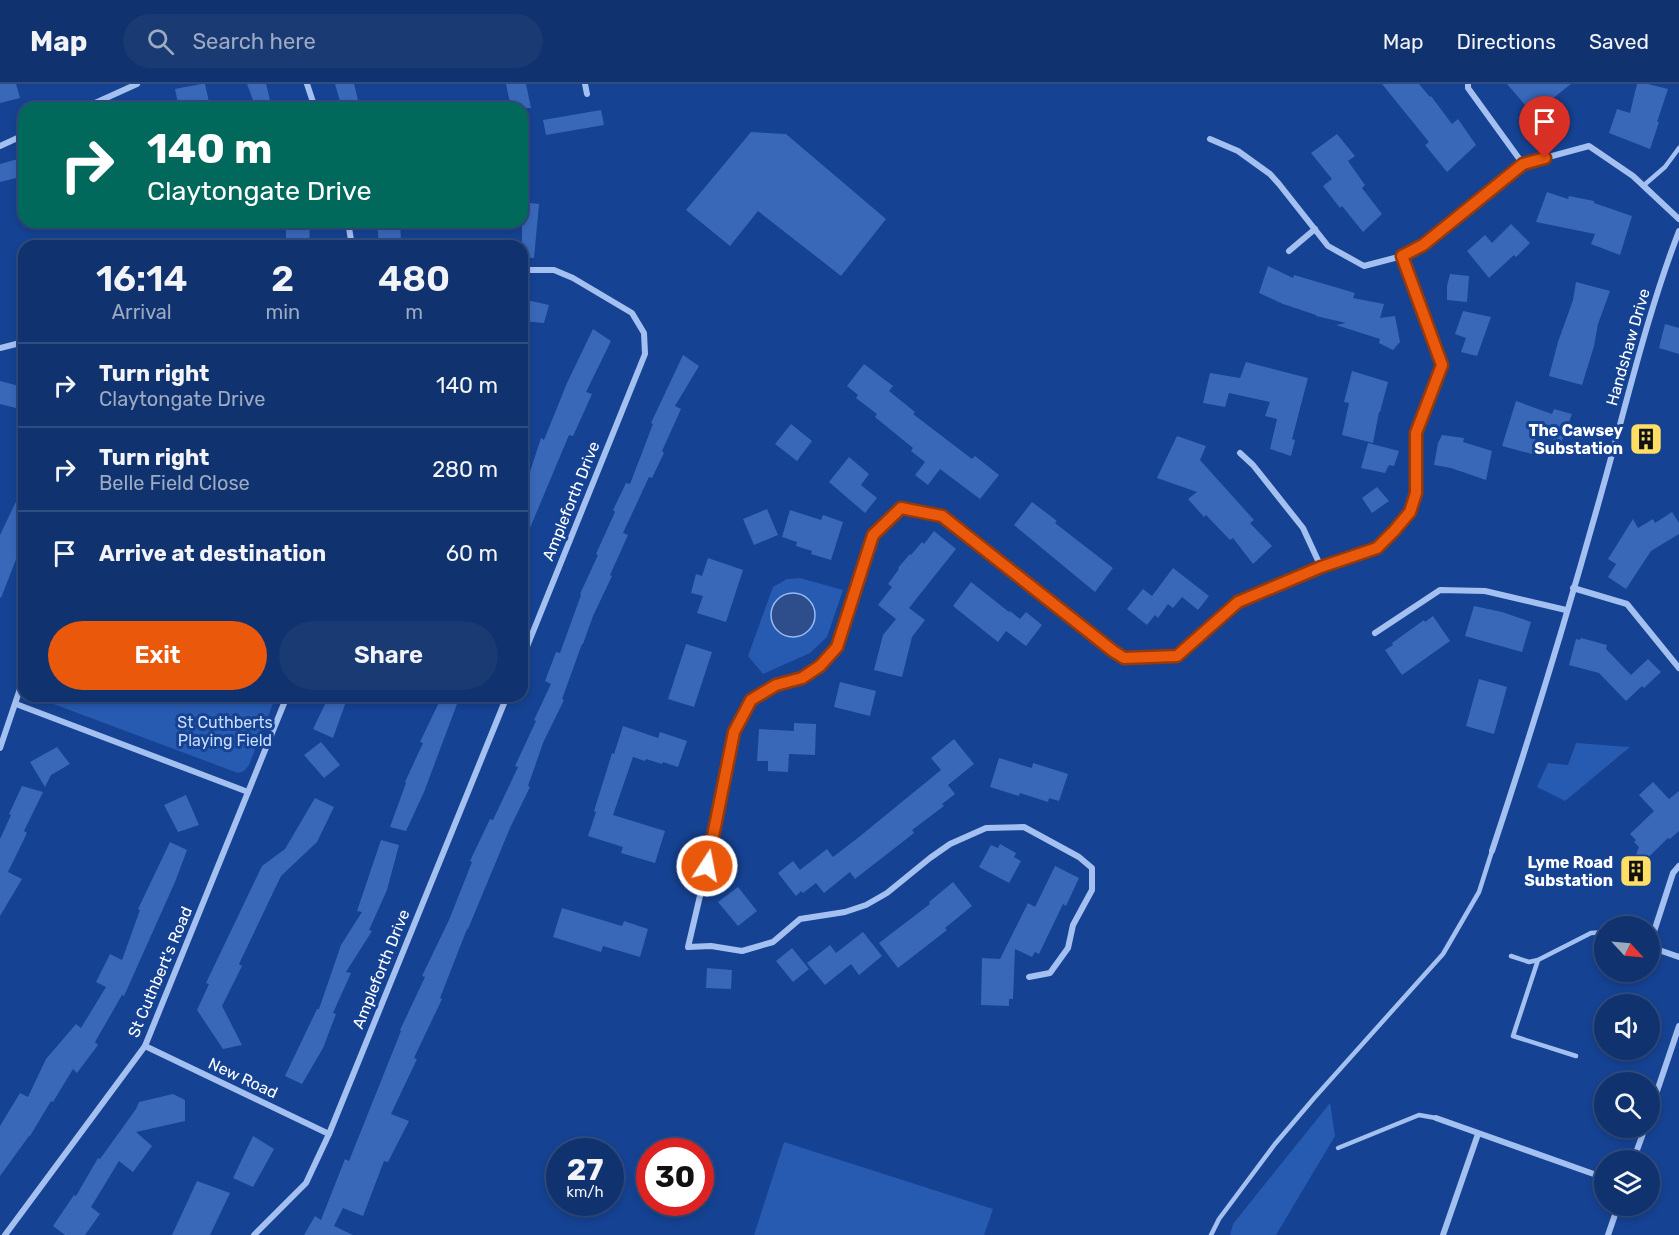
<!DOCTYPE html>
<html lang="en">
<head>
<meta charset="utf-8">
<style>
  :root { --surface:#10326e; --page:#193a73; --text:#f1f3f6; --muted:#9caac2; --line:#304d81; --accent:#ea580c }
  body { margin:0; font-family:Rubik,sans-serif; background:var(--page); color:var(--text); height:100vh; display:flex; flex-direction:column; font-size:22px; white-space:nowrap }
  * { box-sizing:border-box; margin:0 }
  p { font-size:20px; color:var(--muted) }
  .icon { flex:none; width:33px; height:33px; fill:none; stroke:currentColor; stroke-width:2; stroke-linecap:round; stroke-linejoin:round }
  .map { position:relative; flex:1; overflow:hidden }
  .sheet { position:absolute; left:18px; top:156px; width:510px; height:462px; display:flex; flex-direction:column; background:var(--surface); border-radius:18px; box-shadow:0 3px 9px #0003,0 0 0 2px var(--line) }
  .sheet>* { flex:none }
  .top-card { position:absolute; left:18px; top:18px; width:510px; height:126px; border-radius:18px; box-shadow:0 3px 9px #0003,0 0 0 2px var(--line); background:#00695c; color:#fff; overflow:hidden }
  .needle { width:39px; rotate:116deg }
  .controls { position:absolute; left:1594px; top:832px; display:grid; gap:12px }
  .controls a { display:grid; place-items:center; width:66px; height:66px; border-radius:50%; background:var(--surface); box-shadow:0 3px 9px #0003,0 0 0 2px var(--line); font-size:30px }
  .speed { position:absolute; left:546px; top:1054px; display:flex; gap:12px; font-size:30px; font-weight:700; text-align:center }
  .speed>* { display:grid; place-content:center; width:78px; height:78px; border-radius:50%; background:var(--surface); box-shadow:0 3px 9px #0003,0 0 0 2px var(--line); line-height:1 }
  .speed small { font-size:15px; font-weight:400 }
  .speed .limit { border:9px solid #d22; background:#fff; color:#111 }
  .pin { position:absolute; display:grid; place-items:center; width:51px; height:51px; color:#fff; margin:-62px -26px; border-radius:50% 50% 50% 0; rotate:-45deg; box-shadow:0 0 6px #0007 }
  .pin .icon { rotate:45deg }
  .me { position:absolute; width:66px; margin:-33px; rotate:11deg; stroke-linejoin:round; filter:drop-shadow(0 0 4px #0008) }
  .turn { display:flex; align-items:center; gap:21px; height:126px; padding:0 30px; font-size:27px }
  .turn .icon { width:78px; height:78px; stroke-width:2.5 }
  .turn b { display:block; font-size:42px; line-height:51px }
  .eta { display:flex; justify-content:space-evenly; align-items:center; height:102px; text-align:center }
  .eta b { font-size:36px; font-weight:600; line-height:42px }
  .cta { display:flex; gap:12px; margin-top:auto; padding:12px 30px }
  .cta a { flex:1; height:69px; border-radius:36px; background:var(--accent); color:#fff; font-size:24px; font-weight:600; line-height:69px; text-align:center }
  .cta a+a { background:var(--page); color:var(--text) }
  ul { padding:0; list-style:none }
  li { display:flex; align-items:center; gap:18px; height:84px; padding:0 30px; border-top:2px solid var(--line) }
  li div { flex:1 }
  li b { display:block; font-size:22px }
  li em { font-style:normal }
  header { display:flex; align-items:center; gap:36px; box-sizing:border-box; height:84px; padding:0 30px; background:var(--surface); border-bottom:2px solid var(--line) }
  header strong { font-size:28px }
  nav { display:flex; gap:33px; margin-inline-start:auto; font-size:21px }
  .search { width:420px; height:54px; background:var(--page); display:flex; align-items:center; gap:15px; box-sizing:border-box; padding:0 21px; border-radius:33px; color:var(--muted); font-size:22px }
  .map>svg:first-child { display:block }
  .green { fill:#275ab1 }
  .water { fill:#2d4e8a; stroke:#95baf4; stroke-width:1.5 }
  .building { fill:#3968b9 }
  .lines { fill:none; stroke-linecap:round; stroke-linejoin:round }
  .lane { stroke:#a3c0f1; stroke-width:4.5 }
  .street { stroke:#a3c0f1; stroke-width:6 }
  .route-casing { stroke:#983908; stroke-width:15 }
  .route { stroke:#ea580c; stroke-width:10 }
  .labels { text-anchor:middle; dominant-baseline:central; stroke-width:6; stroke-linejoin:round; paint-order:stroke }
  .street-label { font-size:16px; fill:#fff; stroke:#154292 }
  .poi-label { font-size:16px; font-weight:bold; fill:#fff; stroke:#154292; text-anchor:end }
  .park-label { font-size:16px; fill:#caddfc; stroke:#154292 }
</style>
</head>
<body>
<header>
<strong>Map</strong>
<div class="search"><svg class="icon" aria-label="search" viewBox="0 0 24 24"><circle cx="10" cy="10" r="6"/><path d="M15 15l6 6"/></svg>Search here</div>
<nav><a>Map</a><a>Directions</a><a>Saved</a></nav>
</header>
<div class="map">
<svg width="1679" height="1151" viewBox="0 0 1679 1151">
  <rect width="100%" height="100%" fill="#154292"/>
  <g class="green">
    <polygon points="800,494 843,506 827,553 810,569 763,590 748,572 773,503 787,495"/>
    <polygon points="38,612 276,612 249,681 244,687 238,689 40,615"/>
    <polygon points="1576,659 1630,663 1565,717 1537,703 1548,679 1568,681"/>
    <polygon points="1330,1019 1335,1052 1276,1151 1230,1151 1233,1140"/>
    <polygon points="784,1058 993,1125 984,1151 754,1151"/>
  </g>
  <circle class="water" cx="793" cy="531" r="22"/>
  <g class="building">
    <polygon points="0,0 16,0 20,14 0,19"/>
    <polygon points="201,0 205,0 209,18 179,24 175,5"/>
    <polygon points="247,0 266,0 272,24 256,24"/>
    <polygon points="335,0 354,0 360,24 342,24"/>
    <polygon points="506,0 526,0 531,24 511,24"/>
    <polygon points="1382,0 1419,0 1430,13 1431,12 1452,40 1458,35 1476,61 1447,88 1425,61 1429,58"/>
    <polygon points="1507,0 1571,0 1533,30"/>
    <polygon points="1637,0 1648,0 1668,5 1657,38 1659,38 1650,65 1609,49 1617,25 1630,29"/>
    <polygon points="601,26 604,41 546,51 543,36"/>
    <polygon points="751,48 786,50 886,135 841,192 758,127 730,162 686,126"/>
    <polygon points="1337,50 1355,72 1348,77 1365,101 1362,104 1382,130 1363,148 1342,122 1340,124 1323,102 1332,95 1311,69"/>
    <polygon points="18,75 20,93 0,98 0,80"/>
    <polygon points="1547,108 1568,115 1569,112 1594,117 1594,119 1632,132 1620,171 1591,160 1595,150 1536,138"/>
    <polygon points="522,118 539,120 534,174 522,173"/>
    <polygon points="286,138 310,138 309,162 286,162"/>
    <polygon points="377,138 400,138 401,157 379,161"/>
    <polygon points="1511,140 1530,159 1516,173 1514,171 1489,194 1467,167 1485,151 1492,159"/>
    <polygon points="1268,182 1293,194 1294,191 1355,209 1353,214 1384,220 1380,234 1395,232 1400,258 1393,266 1379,259 1380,255 1336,241 1346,239 1316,232 1316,231 1283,220 1259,209"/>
    <polygon points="1450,190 1469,192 1467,218 1447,216 1447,202"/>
    <polygon points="1576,198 1610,207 1598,240 1594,262 1582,301 1549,292 1558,258 1573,216"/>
    <polygon points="522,215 549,221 544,239 522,237"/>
    <polygon points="1463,227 1491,233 1477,272 1461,268 1466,254 1455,250"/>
    <polygon points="1665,240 1679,244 1679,270 1659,264"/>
    <polygon points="593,245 611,257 586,308 592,310 573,352 569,351 522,463 522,412 541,354 544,356 567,299"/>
    <polygon points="683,271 699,282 675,322 681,325 662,367 664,369 652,394 649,393 623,449 628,451 610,491 612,492 593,532 583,560 582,560 562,615 564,616 543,659 528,702 530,703 510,744 468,845 467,845 440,914 442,915 414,974 417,975 391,1030 409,1037 388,1078 384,1077 363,1132 343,1124 334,1142 353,1151 304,1151 315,1132 321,1136 345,1075 349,1077 401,947 400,946 425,893 422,892 449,836 472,778 470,777 490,735 493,736 518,683 515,682 536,637 534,636 551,600 545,597 556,568 560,569 581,511 580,510 598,471 596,470 615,428 613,426 626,399 630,400 653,340 651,339"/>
    <polygon points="1246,278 1308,294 1292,355 1295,356 1291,372 1270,365 1277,335 1265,332 1270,318 1229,309 1225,323 1203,319 1210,289 1240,294"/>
    <polygon points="864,280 893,302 889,307 915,328 913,330 972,375 975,372 999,391 980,415 940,385 928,401 915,391 925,378 911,367 913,364 875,333 877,330 856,314 858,311 847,302"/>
    <polygon points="1352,287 1388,298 1380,328 1379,328 1373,359 1342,351 1349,319 1344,318"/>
    <polygon points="0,297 19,302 16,324 0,320"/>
    <polygon points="1516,317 1552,330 1554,325 1572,330 1561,359 1537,348 1532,370 1502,362"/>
    <polygon points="791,340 812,357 797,377 775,360"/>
    <polygon points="1442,351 1464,354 1463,358 1492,367 1486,396 1451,384 1434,381 1438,359"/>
    <polygon points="1177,352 1206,362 1200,376 1254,436 1250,439 1272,462 1253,480 1233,454 1230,456 1206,431 1204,433 1188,415 1197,408 1157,394"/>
    <polygon points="1368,359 1399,367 1394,382 1389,381 1385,389 1361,384"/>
    <polygon points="849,373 869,390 861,401 877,414 865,429 829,398"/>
    <polygon points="24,401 24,455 1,514 0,513 0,451"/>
    <polygon points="1377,403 1389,417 1372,429 1362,414"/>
    <polygon points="1032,418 1057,437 1055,439 1113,484 1095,508 1014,441"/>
    <polygon points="767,425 778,451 754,461 743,435"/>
    <polygon points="790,426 821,436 823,431 843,438 831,476 811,470 812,467 796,462 797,458 782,453"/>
    <polygon points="1672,428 1679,439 1679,450 1651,467 1626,505 1608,493 1616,480 1608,475 1633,435 1638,444 1653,435 1655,439"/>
    <polygon points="934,447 956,465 909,524 925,536 912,553 902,593 874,586 883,551 896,535 878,521 892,503 888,500 899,485 898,484 910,470 911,471 922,458 924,460"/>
    <polygon points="708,474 743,486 726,538 697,529 703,512 691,509 696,490 702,492"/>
    <polygon points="1173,484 1209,512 1198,526 1182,513 1173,524 1168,520 1158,534 1155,531 1147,541 1127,525 1143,505 1152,512"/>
    <polygon points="971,498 1009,528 1010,527 1020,535 1026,528 1042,541 1026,562 1006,547 998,558 953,522"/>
    <polygon points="1474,522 1502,528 1531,538 1522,568 1465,552"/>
    <polygon points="1433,532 1450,557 1402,591 1385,566 1393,561 1392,559 1424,536 1425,538"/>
    <polygon points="1581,554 1607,561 1606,565 1631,591 1648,575 1661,588 1644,604 1642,602 1626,617 1599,589 1569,581 1576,555 1580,556"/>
    <polygon points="686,560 712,568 694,623 668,615"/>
    <polygon points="1479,595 1507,603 1494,650 1466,642"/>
    <polygon points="840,598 876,607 870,632 834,623"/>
    <polygon points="329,612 348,612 333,654 313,645"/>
    <polygon points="442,612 460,612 424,708 406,747 390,743 406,699 405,698 423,659 420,658"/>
    <polygon points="794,639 816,640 815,671 789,670 788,688 768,687 768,677 757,677 759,645 794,647"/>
    <polygon points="623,642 658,654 660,648 687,657 678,683 663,678 662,680 646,675 645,677 633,673 613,731 665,747 655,779 621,769 623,763 588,752 596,728 594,727 609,679 612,669 614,670"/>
    <polygon points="954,655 974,680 948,701 955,710 942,720 944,722 912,746 914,749 855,795 850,788 824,809 816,799 803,809 801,807 796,812 778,789 793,777 800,786 827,765 833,773 859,753 941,686 931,674"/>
    <polygon points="321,658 340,681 324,694 304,671"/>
    <polygon points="57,663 70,680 51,691 45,703 30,678"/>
    <polygon points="999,674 1032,684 1033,679 1068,690 1059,717 1049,714 1048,718 1020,709 1019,712 990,703"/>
    <polygon points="1653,698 1669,715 1679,707 1679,747 1670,755 1668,754 1627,794 1639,763 1634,758 1636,756 1630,750 1654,727 1639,711"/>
    <polygon points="22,702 43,708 24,747 27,749 8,788 22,795 0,832 0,755 11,731 9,730"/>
    <polygon points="186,711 199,741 178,748 164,721"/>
    <polygon points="315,714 334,723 317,758 281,792 239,880 242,882 222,922 242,961 223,965 197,926 209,900 206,899 262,782 285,765"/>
    <polygon points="381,756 399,761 387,806 369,846 372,847 346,888 351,889 333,929 336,930 323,964 302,1000 285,992 317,925 319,925 341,861 362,828 357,827"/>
    <polygon points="170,758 187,766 175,798 124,912 122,911 95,958 98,961 77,989 73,985 53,1018 51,1017 30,1052 29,1052 0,1092 0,1042 20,1009 28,1013 46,975 76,940 81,944 106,903 96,898 110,870 122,876 140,826 138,825"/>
    <polygon points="1000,760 1016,769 1014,773 1021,777 1009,799 979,783 991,761 998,764"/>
    <polygon points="1055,782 1079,794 1066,822 1063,820 1039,870 1035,868 1032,873 1015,865 1013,915 1009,915 1009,922 981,921 982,874 1000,875 1028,819 1035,823"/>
    <polygon points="953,798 972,822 945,844 947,846 898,884 879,859 930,820 929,818"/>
    <polygon points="738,803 757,827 738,842 718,818"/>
    <polygon points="562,824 622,842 624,837 648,845 640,873 603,862 601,868 553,853"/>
    <polygon points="863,848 882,872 859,891 851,880 825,901 807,879 830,861 836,869"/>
    <polygon points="792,864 809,885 793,898 776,877"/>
    <polygon points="707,884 732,886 731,905 706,904"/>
    <polygon points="173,1010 185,1016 185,1037 136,1048 152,1062 133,1088 119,1077 91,1123 100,1130 85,1151 65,1151 53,1142 74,1111 76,1112 98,1074 100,1075 136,1025 139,1018"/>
    <polygon points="253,1052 274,1065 253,1103 233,1094"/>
    <polygon points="197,1097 230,1109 210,1151 172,1151"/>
  </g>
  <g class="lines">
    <g class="lane">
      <polyline points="1643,102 1665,83 1679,64"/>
      <polyline points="1511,872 1529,878 1538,876 1591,849 1605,848"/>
      <polyline points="1538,876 1513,952 1576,972"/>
      <polyline points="1338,1064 1419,1031 1436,1034"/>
      <polyline points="1211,1151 1219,1135 1275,1060 1315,1013 1443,870 1479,808 1492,767"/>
    </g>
    <g class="street">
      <polyline points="307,0 315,24"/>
      <polyline points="585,0 587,10"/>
      <polyline points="1468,0 1468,4 1523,80"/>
      <polyline points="84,24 137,0"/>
      <polyline points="1210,55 1238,67 1270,90 1279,100 1328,162 1364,182 1402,172 1423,161 1523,80 1589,62 1633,92 1679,135"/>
      <polyline points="0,62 24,51"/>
      <polyline points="348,138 352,162"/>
      <polyline points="1289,167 1315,145"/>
      <polyline points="522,186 554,186 573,194 632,229 644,249 645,270 522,575"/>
      <polyline points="0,264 24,258"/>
      <polyline points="1240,369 1253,381 1303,444 1321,483"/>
      <polyline points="1573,504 1627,520 1679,584"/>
      <polyline points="1375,549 1440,506 1485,507 1566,526"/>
      <polyline points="16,620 248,708"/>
      <polyline points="0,664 24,593"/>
      <path d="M 1492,767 C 1532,647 1569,525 1603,403 C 1627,318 1647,230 1679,147"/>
      <polyline points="1650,860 1673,789 1679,782"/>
      <polyline points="1650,863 1679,873"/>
      <polyline points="1029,893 1050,889 1068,864 1073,841 1092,806 1092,784 1079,773 1024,743 986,744 950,760 930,774 887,809 866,821 845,828 800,835 773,858 742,867 711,862 688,863 707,782 734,648 751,616 775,601 802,594 820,582 837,563 873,451 901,424 942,432 1113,567 1124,574 1177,572 1238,518 1321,483 1377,463 1394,447 1410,428 1416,409 1417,349 1442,281 1402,172"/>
      <polyline points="145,962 329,1050"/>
      <polyline points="1650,1028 1679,942"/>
      <polyline points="1436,1034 1605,1094"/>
      <polyline points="1633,1077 1645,1044"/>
      <polyline points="5,1151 145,962 287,612"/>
      <polyline points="254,1151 306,1099 329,1050 507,612"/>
      <polyline points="1443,1151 1478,1050"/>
      <polyline points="1608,1151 1618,1122"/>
    </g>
  </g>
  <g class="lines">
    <defs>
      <polyline id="route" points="707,782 734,648 751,616 776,601 802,594 820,582 837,563 873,451 901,424 942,432 1113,567 1124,574 1177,572 1238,518 1321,483 1377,464 1394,447 1410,428 1416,409 1416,349 1442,281 1402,172 1423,161 1523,80 1545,74"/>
    </defs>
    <use href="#route" class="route-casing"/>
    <use href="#route" class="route"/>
  </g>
  <defs>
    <symbol id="building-square" viewBox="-11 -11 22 22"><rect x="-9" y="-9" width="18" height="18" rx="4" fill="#ffde63" stroke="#154292"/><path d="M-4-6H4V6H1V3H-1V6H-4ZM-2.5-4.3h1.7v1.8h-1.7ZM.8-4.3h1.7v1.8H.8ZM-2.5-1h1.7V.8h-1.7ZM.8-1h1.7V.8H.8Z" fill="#111"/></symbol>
  </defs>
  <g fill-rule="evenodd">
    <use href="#building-square" x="1627" y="336" width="38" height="38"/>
    <use href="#building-square" x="1617" y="768" width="38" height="38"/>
  </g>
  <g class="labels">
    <g class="street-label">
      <text transform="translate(1628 263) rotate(-74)">Handshaw Drive</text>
      <text transform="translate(571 417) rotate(-68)">Ampleforth Drive</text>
      <text transform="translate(381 885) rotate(-68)">Ampleforth Drive</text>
      <text transform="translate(160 888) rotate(-67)">St Cuthbert's Road</text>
      <text transform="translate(243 994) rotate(25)">New Road</text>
    </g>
    <g class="poi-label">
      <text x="1623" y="346">The Cawsey<tspan x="1623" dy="18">Substation</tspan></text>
      <text x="1613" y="778">Lyme Road<tspan x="1613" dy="18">Substation</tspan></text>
    </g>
    <g class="park-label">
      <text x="225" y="638">St Cuthberts<tspan x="225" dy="18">Playing Field</tspan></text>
    </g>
  </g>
</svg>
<div class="controls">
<a><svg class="needle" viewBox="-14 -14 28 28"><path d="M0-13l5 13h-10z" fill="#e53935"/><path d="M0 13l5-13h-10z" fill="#9caac2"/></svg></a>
<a><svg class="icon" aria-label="sound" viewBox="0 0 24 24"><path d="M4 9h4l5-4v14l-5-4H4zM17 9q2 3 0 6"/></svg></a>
<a><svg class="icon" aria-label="search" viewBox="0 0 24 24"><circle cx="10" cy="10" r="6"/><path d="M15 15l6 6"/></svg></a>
<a><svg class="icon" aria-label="layers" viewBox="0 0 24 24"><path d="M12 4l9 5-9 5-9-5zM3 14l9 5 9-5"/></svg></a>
</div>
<div class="speed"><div>27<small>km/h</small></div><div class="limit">30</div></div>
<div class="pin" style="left:1545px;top:74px;background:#d93025"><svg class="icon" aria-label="arrive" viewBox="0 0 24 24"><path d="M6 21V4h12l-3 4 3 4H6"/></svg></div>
<svg class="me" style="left:707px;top:782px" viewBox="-20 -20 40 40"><circle r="17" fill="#ea580c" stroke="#fff" stroke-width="3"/><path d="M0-11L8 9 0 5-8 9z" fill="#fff"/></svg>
<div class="top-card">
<div class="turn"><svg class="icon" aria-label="right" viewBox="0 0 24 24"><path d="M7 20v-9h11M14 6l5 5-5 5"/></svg><div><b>140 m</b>Claytongate Drive</div></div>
</div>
<section class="sheet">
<div class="eta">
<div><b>16:14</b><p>Arrival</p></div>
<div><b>2</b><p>min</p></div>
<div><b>480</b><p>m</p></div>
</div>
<ul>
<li><svg class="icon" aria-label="right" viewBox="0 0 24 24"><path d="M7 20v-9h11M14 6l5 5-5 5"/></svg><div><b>Turn right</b><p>Claytongate Drive</p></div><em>140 m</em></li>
<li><svg class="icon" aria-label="right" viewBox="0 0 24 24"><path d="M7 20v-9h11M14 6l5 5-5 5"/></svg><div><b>Turn right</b><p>Belle Field Close</p></div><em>280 m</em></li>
<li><svg class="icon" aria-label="arrive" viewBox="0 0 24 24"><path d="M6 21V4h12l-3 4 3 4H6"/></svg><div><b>Arrive at destination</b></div><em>60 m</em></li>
</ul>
<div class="cta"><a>Exit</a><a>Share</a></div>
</section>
</div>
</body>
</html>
